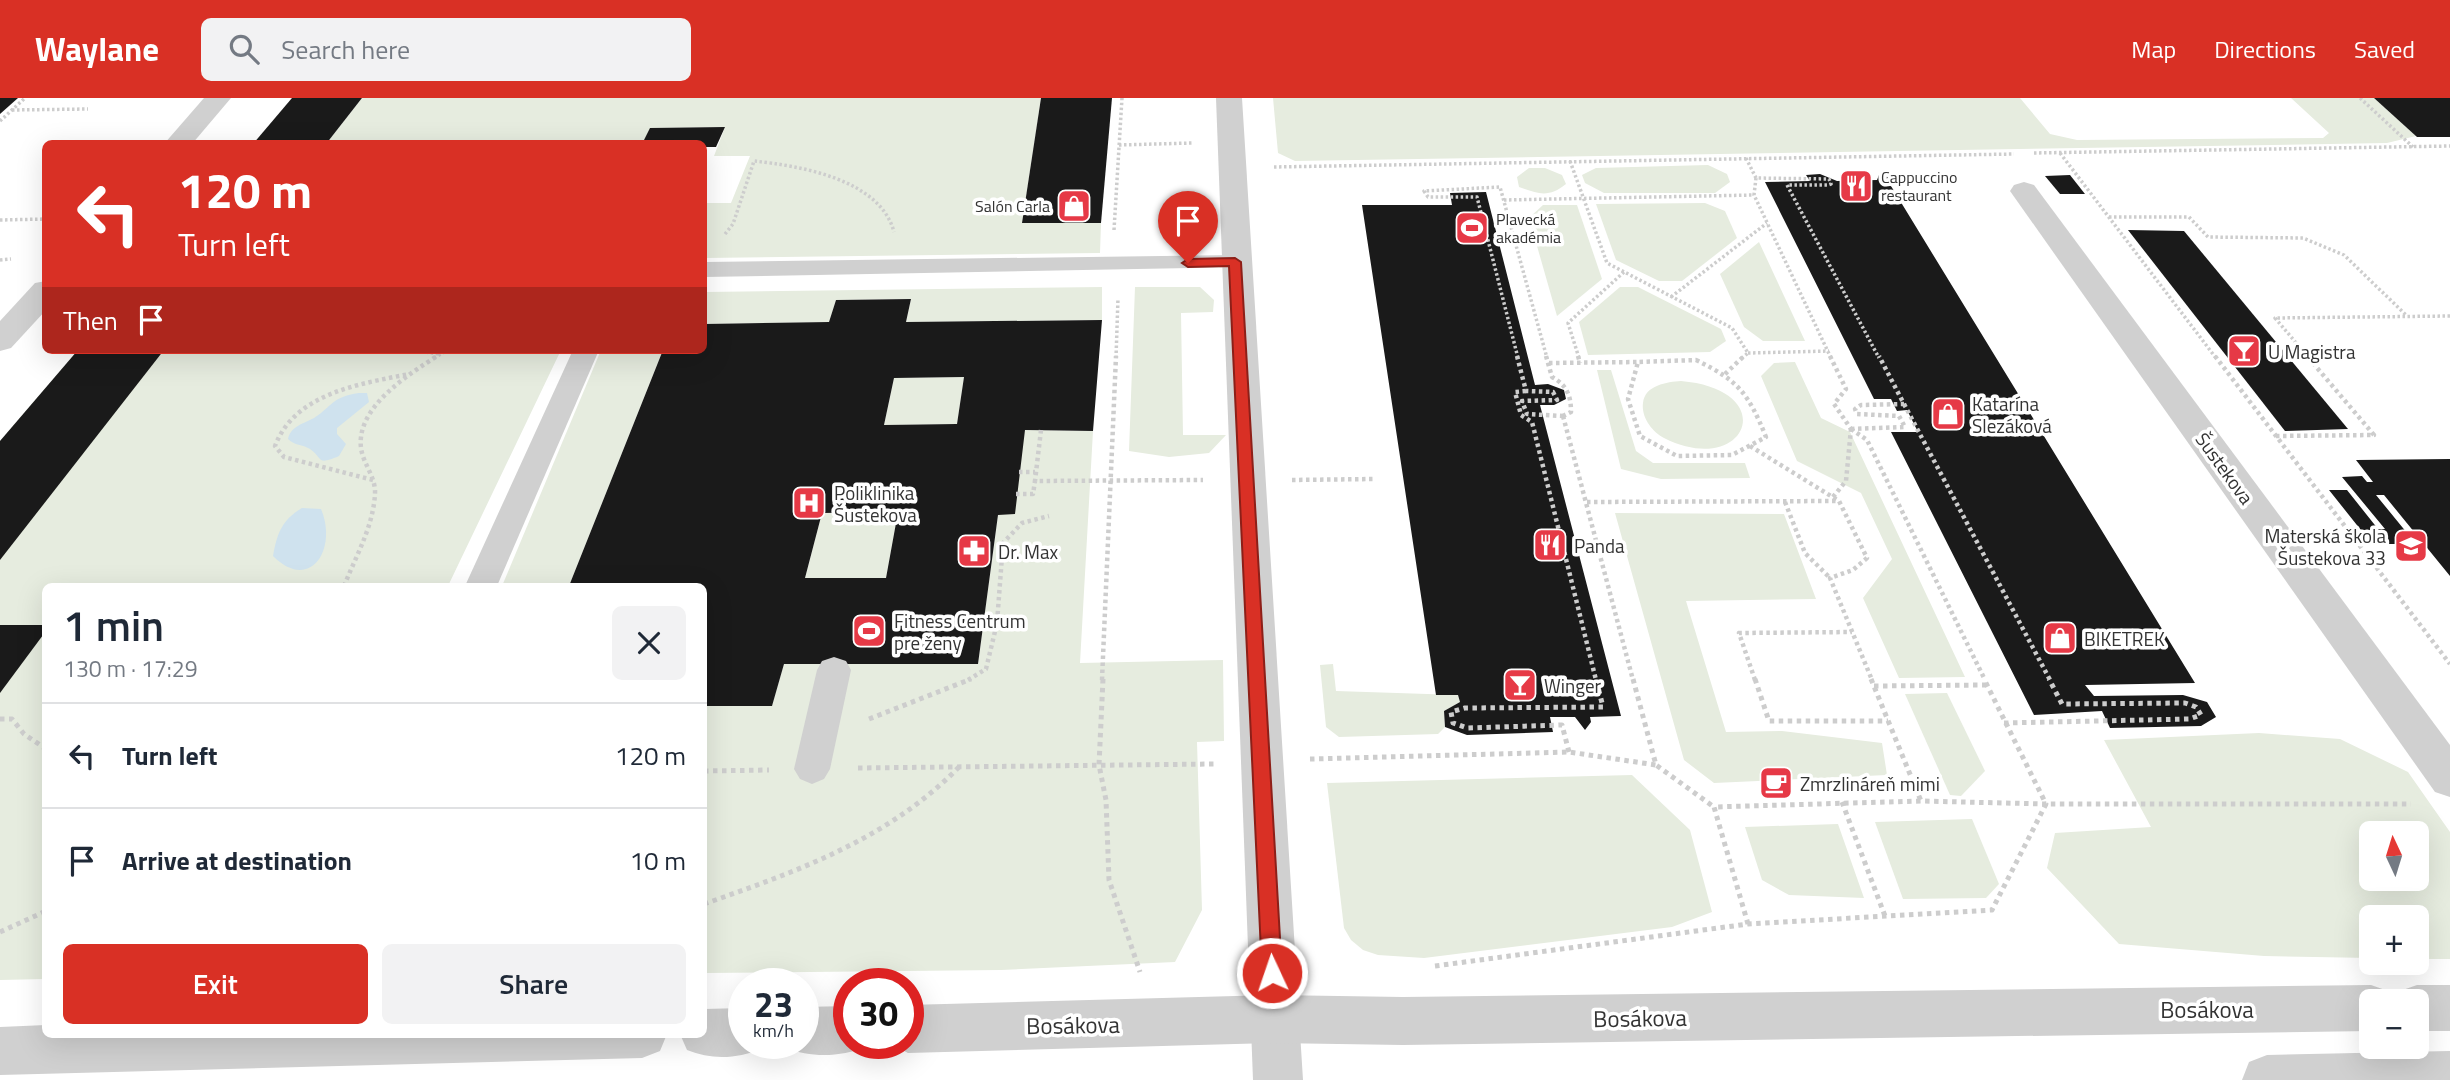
<!DOCTYPE html>
<html lang="en">
<head>
<meta charset="utf-8">
<style>
  :root { --surface:#fff; --page:#f2f2f3; --text:#1f2937; --muted:#747a83; --line:#e0e1e3; --accent:#d93025 }
  body { margin:0; font-family:"Titillium Web",sans-serif; background:var(--page); color:var(--text); height:100vh; display:flex; flex-direction:column; font-size:26px; white-space:nowrap }
  * { box-sizing:border-box; margin:0 }
  p { font-size:23px; color:var(--muted) }
  .icon { flex:none; width:38px; height:38px; fill:none; stroke:currentColor; stroke-width:2; stroke-linecap:round; stroke-linejoin:round }
  .map { position:relative; flex:1; overflow:hidden }
  .side { position:absolute; left:42px; top:485px; width:665px; height:455px; display:flex; flex-direction:column; background:var(--surface); border-radius:10px; box-shadow:0 7px 28px #0002 }
  .side>* { flex:none }
  .top-card { position:absolute; left:42px; top:42px; width:665px; height:214px; border-radius:10px; box-shadow:0 7px 28px #0002; background:#d93025; color:#fff; overflow:hidden }
  .needle { width:46px; rotate:356deg }
  .buttons { position:absolute; left:2359px; top:723px; display:grid; gap:14px }
  .buttons a { display:grid; place-items:center; width:70px; height:70px; border-radius:10px; background:var(--surface); box-shadow:0 7px 28px #0002; font-size:35px }
  .speed { position:absolute; left:728px; top:870px; display:flex; gap:14px; font-size:35px; font-weight:700; text-align:center }
  .speed>* { display:grid; place-content:center; width:91px; height:91px; border-radius:50%; background:var(--surface); box-shadow:0 7px 28px #0002; line-height:1 }
  .speed small { font-size:18px; font-weight:400 }
  .speed .limit { border:10px solid #d22; background:#fff; color:#111 }
  .pin { position:absolute; display:grid; place-items:center; width:60px; height:60px; color:#fff; margin:-72px -30px; border-radius:50% 50% 50% 0; rotate:-45deg; box-shadow:0 0 7px #0007 }
  .pin .icon { rotate:45deg }
  .me { position:absolute; width:77px; margin:-38px; rotate:357deg; stroke-linejoin:round; filter:drop-shadow(0 0 5px #0008) }
  .turn { display:flex; align-items:center; gap:24px; height:147px; padding:0 21px; font-size:32px }
  .turn .icon { width:91px; height:91px; stroke-width:2.5 }
  .turn b { display:block; font-size:49px; line-height:60px }
  .then { display:flex; align-items:center; height:66px; padding:0 21px; background:#0003; gap:14px; font-size:26px }
  .round { display:grid; place-items:center; flex:none; width:74px; height:74px; border-radius:10px; background:var(--page) }
  .head { display:flex; align-items:center; justify-content:space-between; height:119px; padding:0 21px }
  h1 { font-size:42px; font-weight:600; line-height:52px }
  .primary-button { display:flex; gap:14px; margin-top:auto; padding:14px 21px }
  .primary-button a { flex:1; height:80px; border-radius:10px; background:var(--accent); color:#fff; font-size:28px; font-weight:600; line-height:80px; text-align:center }
  .primary-button a+a { background:var(--page); color:var(--text) }
  ul { padding:0; list-style:none }
  li { display:flex; align-items:center; gap:21px; height:105px; padding:0 21px; border-top:2px solid var(--line) }
  li div { flex:1 }
  li b { display:block; font-size:26px }
  li em { font-style:normal }
  header { display:flex; align-items:center; gap:42px; box-sizing:border-box; height:98px; padding:0 35px; background:var(--accent); color:#fff }
  header strong { font-size:33px }
  nav { display:flex; gap:38px; margin-inline-start:auto; font-size:24px }
  .search { width:490px; height:63px; background:var(--page); display:flex; align-items:center; gap:18px; box-sizing:border-box; padding:0 24px; border-radius:10px; color:var(--muted); font-size:26px }
  .map>svg:first-child { display:block }
  .green { fill:#e6ecdf; fill-rule:evenodd }
  .water { fill:#cfe2ee }
  .building { fill:#1a1a1a; fill-rule:evenodd }
  .lines { fill:none; stroke-linecap:round; stroke-linejoin:round }
  .path-far2 { stroke:#cdcdcd; stroke-width:3.5; stroke-dasharray:2.5 2.5; stroke-linecap:butt }
  .path-far1 { stroke:#cdcdcd; stroke-width:4.5; stroke-dasharray:3.5 3.5; stroke-linecap:butt }
  .path { stroke:#cdcdcd; stroke-width:5; stroke-dasharray:4.5 4.5; stroke-linecap:butt }
  .service { fill:#d0d0d0; fill-rule:evenodd }
  .minor { fill:#d0d0d0; fill-rule:evenodd }
  .tertiary { fill:#d0d0d0; fill-rule:evenodd }
  .route { fill:#d93025; stroke:#8d1f18; stroke-width:2 }
  .labels { text-anchor:middle; dominant-baseline:central; stroke-width:7; stroke-linejoin:round; paint-order:stroke }
  .far-poi-label { font-size:16px; fill:#333; stroke:#fff; text-anchor:start }
  .poi-label { font-size:19px; fill:#333; stroke:#fff; text-anchor:start }
  .street-label { font-size:19px; fill:#333; stroke:#fff }
  .near-street-label { font-size:23px; fill:#333; stroke:#fff }
</style>
</head>
<body>
<header>
<strong>Waylane</strong>
<div class="search"><svg class="icon" aria-label="search" viewBox="0 0 24 24"><circle cx="10" cy="10" r="6"/><path d="M15 15l6 6"/></svg>Search here</div>
<nav><a>Map</a><a>Directions</a><a>Saved</a></nav>
</header>
<div class="map">
<svg width="2450" height="982" viewBox="0 0 2450 982">
  <rect width="100%" height="100%" fill="#fff"/>
  <g class="green">
    <polygon points="362,0 1041,0 1022,125 1101,125 1100,155 704,160 704,105 731,105 750,58 714,58 725,29 651,30 642,46 326,46"/>
    <polygon points="1273,0 2020,0 2050,36 2077,42 2323,40 2329,35 2291,0 2374,0 2416,38 2387,45 1295,63 1278,55"/>
    <polygon points="1708,67 1727,76 1730,84 1715,95 1604,95 1585,85 1582,77 1596,70"/>
    <path d="M 1529,70 L 1545,70 L 1562,77 L 1566,86 C 1549,100 1538,96 1519,89 L 1517,79 Z"/>
    <polygon points="1705,105 1725,113 1737,140 1682,183 1659,183 1616,162 1596,106"/>
    <polygon points="1543,107 1577,107 1602,181 1557,218 1529,120"/>
    <polygon points="1759,144 1805,243 1763,243 1744,229 1720,176"/>
    <polygon points="1102,189 1102,222 906,224 911,201 836,202 829,224 704,226 704,194"/>
    <polygon points="1135,189 1200,189 1214,202 1213,214 1181,215 1183,337 1226,337 1209,355 1169,359 1129,353"/>
    <polygon points="1620,189 1638,189 1721,231 1726,243 1710,254 1588,257 1579,224"/>
    <polygon points="78,252 561,252 448,488 46,488 45,881 0,882 0,343"/>
    <polygon points="601,252 663,252 569,488 502,488"/>
    <polygon points="1795,264 1821,320 1850,334 1965,579 1899,580 1863,500 1892,461 1861,395 1797,363 1761,278 1774,265"/>
    <polygon points="1597,272 1611,272 1636,353 1653,365 1745,365 1750,380 1661,381 1621,371"/>
    <polygon points="964,279 957,326 884,327 894,280"/>
    <path d="M 1681,283 C 1783,292 1746,381 1664,340 C 1652,334 1641,319 1643,305 C 1645,287 1667,284 1681,283 Z"/>
    <polygon points="1025,332 1093,333 1080,565 1223,562 1224,643 1197,644 1202,812 1175,864 1001,872 704,875 704,608 772,607 784,566 978,566 998,417"/>
    <polygon points="898,414 886,480 805,480 822,415"/>
    <polygon points="1615,415 1784,416 1816,501 1686,503 1726,634 1782,633 1882,645 1887,677 1714,685 1684,662"/>
    <polygon points="1333,566 1336,593 1458,597 1460,604 1444,613 1445,629 1438,636 1339,639 1326,629 1320,567"/>
    <polygon points="1947,595 1985,673 1961,698 1950,697 1905,596"/>
    <path d="M 2259,635 L 2340,641 L 2408,674 L 2450,734 L 2450,861 L 2417,861 L 2417,819 L 2371,819 L 2371,860 L 2264,858 L 2119,846 L 2047,770 L 2055,735 L 2151,729 L 2104,642 ZM 2371,735 L 2417,735 L 2417,780 L 2371,780 Z"/>
    <polygon points="1632,677 1690,732 1712,814 1672,829 1424,860 1378,857 1363,852 1351,842 1344,830 1327,685"/>
    <polygon points="1972,721 1999,786 1986,800 1903,801 1875,724"/>
    <polygon points="1838,726 1864,800 1789,797 1762,782 1745,729"/>
  </g>
  <g class="water">
    <path d="M 359,295 L 367,295 L 369,304 L 337,330 L 337,336 L 346,346 L 339,358 C 316,368 323,360 310,351 C 302,346 295,348 288,341 C 291,328 303,326 314,320 C 333,308 331,299 359,295 Z"/>
    <path d="M 302,410 L 321,411 C 338,451 310,495 273,458 C 277,435 282,422 302,410 Z"/>
  </g>
  <g class="building">
    <polygon points="0,0 18,0 0,16"/>
    <polygon points="292,0 362,0 326,46 253,46"/>
    <polygon points="1041,0 1112,0 1101,125 1022,125"/>
    <polygon points="2374,0 2450,0 2450,39 2417,39"/>
    <polygon points="725,29 716,49 704,49 704,46 642,46 650,30"/>
    <polygon points="1820,76 1837,83 1877,82 1879,77 1895,80 1898,85 1891,88 2195,585 2085,587 2094,598 2183,597 2207,604 2216,619 2201,628 2110,630 2102,613 2034,617 1891,334 1918,334 1907,312 1897,313 1891,301 1874,301 1765,84 1810,83 1806,77"/>
    <polygon points="2070,77 2085,96 2060,96 2045,78"/>
    <polygon points="1486,94 1535,287 1548,286 1564,292 1566,301 1554,307 1540,307 1621,618 1590,619 1591,624 1585,632 1575,619 1550,619 1553,634 1467,637 1445,629 1444,613 1460,604 1458,597 1436,597 1362,107 1452,107 1450,95"/>
    <polygon points="2128,132 2184,133 2348,331 2285,333"/>
    <path d="M 911,201 L 906,224 L 1102,222 L 1093,333 L 1025,332 L 1015,416 L 998,417 L 978,566 L 784,566 L 772,608 L 704,608 L 704,488 L 569,488 L 663,252 L 704,252 L 704,226 L 829,224 L 836,202 ZM 964,279 L 957,326 L 884,327 L 894,280 ZM 898,414 L 886,480 L 805,480 L 822,415 Z"/>
    <polygon points="78,252 164,252 0,462 0,343"/>
    <polygon points="2450,361 2450,478 2384,397 2376,397 2416,446 2372,446 2329,392 2347,392 2378,431 2385,431 2342,379 2362,378 2367,384 2373,384 2356,362"/>
    <polygon points="0,527 46,527 46,533 0,595"/>
  </g>
  <g class="lines">
    <g class="path-far2">
      <polyline points="2360,0 2413,49"/>
      <polyline points="12,12 88,11"/>
      <polyline points="0,23 25,0"/>
      <polyline points="1119,47 1192,45"/>
      <polyline points="2034,55 2450,48"/>
      <polyline points="2060,55 2216,260"/>
      <polyline points="1746,60 1756,80"/>
      <polyline points="1570,63 1607,165 1732,230 1748,255 1742,260"/>
      <polyline points="1274,69 2014,56"/>
      <polyline points="1504,102 1754,97"/>
      <polyline points="2109,119 2189,119 2208,139 2303,140 2344,157 2406,217"/>
      <polyline points="0,122 46,121"/>
      <polyline points="1114,132 1122,0"/>
      <path d="M 725,136 L 733,126 L 754,63 C 800,68 880,81 894,134"/>
      <polyline points="0,162 11,161"/>
      <polyline points="1671,199 1767,125"/>
      <polyline points="411,252 439,256"/>
      <polyline points="1748,255 1829,253"/>
      <polyline points="434,260 448,252"/>
      <polyline points="1116,260 1118,200"/>
      <polyline points="1518,260 1477,99 1428,99 1424,93 1500,89 1547,260"/>
      <polyline points="1579,260 1568,225 1624,174"/>
      <polyline points="1831,260 1754,97 1756,80 1829,81 1831,86 1828,87 1787,87 1879,260"/>
      <polyline points="2309,260 2275,220 2450,218"/>
    </g>
    <g class="path-far1">
      <polyline points="1517,258 1526,293 1553,294 1557,302 1522,303 1527,316 1563,318"/>
      <path d="M 1546,258 L 1552,279 C 1567,287 1571,298 1571,314 L 1563,318"/>
      <polyline points="1578,258 1580,265"/>
      <polyline points="1830,258 1846,291 1834,306 1851,331"/>
      <polyline points="2215,258 2450,566"/>
      <path d="M 1696,262 C 1739,283 1748,295 1766,339 L 1732,357 L 1677,358 L 1640,338 L 1628,301 L 1638,264 Z"/>
      <polyline points="1549,265 1638,264"/>
      <polyline points="1725,276 1744,258"/>
      <polyline points="1526,293 1515,294 1521,317 1532,324 1596,582"/>
      <polyline points="1904,306 2050,582"/>
      <polyline points="1563,318 1633,582"/>
      <polyline points="1851,331 1867,342 1985,582"/>
      <polyline points="1851,331 1905,329 1899,318 1857,316 1855,311 1861,307 1904,306 1879,258"/>
      <polyline points="1041,332 1035,383 1203,382"/>
      <polyline points="2276,338 2374,337 2307,258"/>
      <polyline points="1750,348 1839,403 1867,460 1853,472 1830,480 1872,582"/>
      <polyline points="1019,374 1035,374"/>
      <path d="M 373,382 L 284,359 L 275,348 C 295,295 360,286 409,276"/>
      <polyline points="1292,382 1373,381"/>
      <polyline points="1016,396 1033,396 1035,383"/>
      <polyline points="1833,399 1846,383 1851,331"/>
      <polyline points="1587,404 1838,403"/>
      <polyline points="1785,404 1805,455 1830,480"/>
      <path d="M 344,488 C 356,458 373,429 375,396 C 376,379 363,366 361,350 C 356,309 408,277 437,258"/>
      <polyline points="968,582 986,571 997,525 1003,445 1022,425 1049,418"/>
      <polyline points="1102,582 1116,258"/>
      <polyline points="1755,582 1739,535 1852,534"/>
    </g>
    <g class="path">
      <polyline points="1103,581 1099,667 1106,702 1109,782 1140,874"/>
      <polyline points="1633,581 1656,667 1714,709"/>
      <polyline points="1755,581 1769,623 1888,623"/>
      <polyline points="1871,581 1921,703"/>
      <polyline points="1874,588 1986,587"/>
      <polyline points="0,621 12,621 24,636 46,651"/>
      <polyline points="869,621 971,581"/>
      <polyline points="2004,625 2189,621 2201,617 2196,609 2185,605 2062,606 2049,581"/>
      <polyline points="1569,654 1562,627 1467,630 1453,625 1451,614 1465,610 1603,609 1596,581"/>
      <polyline points="1310,661 1569,654 1656,667"/>
      <polyline points="858,670 1214,666"/>
      <polyline points="704,673 769,672"/>
      <polyline points="1842,704 1885,818"/>
      <path d="M 704,806 C 798,773 889,741 960,668"/>
      <polyline points="1748,826 1714,709 1921,703 2046,706 1984,581"/>
      <polyline points="0,834 46,813"/>
      <polyline points="1435,868 1748,826 1992,812 2046,706 2411,706"/>
    </g>
    <g class="service">
      <polygon points="1235,157 1244,159 1247,164 1244,169 704,179 704,164"/>
      <polygon points="573,252 599,252 497,488 465,488"/>
      <polygon points="834,559 846,563 851,572 830,671 824,681 812,686 800,681 794,671 817,572 822,563"/>
    </g>
    <g class="minor">
      <polygon points="204,0 231,0 192,46 164,46"/>
      <polygon points="1216,0 1242,0 1303,982 1253,982"/>
      <polygon points="2024,84 2034,87 2450,647 2450,699 2435,694 2010,93 2014,87"/>
      <polygon points="46,183 46,212 11,250 0,253 0,223 35,185"/>
    </g>
    <g class="tertiary">
      <polygon points="2371,887 2388,893 2392,903 2371,903 2371,933 1403,947 1274,945 908,955 889,945 908,945 908,907 1274,897 1403,899"/>
      <polygon points="2417,887 2450,887 2450,933 2417,933 2417,903 2396,903 2400,893"/>
      <path d="M 849,908 L 849,945 L 868,945 L 866,949 C 841,959 811,960 786,950 L 783,945 L 803,945 L 803,909 Z"/>
      <path d="M 744,910 L 744,945 L 764,945 L 761,951 C 737,961 711,962 687,952 L 680,936 L 704,936 L 704,911 Z"/>
      <polygon points="46,927 46,936 667,936 660,953 642,960 0,977 0,929"/>
      <polygon points="2450,953 2450,982 2242,982 2249,964 2267,957"/>
    </g>
  </g>
  <polygon class="route" points="1235,160 1241,164 1282,875 1279,882 1272,885 1265,882 1262,875 1229,168 1188,169 1182,165 1188,161"/>
  <defs>
    <symbol id="restaurant-square" viewBox="-11 -11 22 22"><rect x="-9" y="-9" width="18" height="18" rx="4" fill="#e63946" stroke="#fff"/><path d="M-5-6h1v4h1v-4h1v4h1v-4h1v5L-1.5 .5V6h-2V.5L-5-1ZM5-6V6H3V1.5H1.5Q1.5-4 5-6Z" fill="#fff"/></symbol>
    <symbol id="shop-square" viewBox="-11 -11 22 22"><rect x="-9" y="-9" width="18" height="18" rx="4" fill="#e63946" stroke="#fff"/><path d="M-5-2.5h2.3a2.7 3.5 0 0 1 5.4 0H5L5.5 6h-11ZM-1.5-2.5h3a1.5 2.3 0 0 0-3 0Z" fill="#fff"/></symbol>
    <symbol id="stadium-square" viewBox="-11 -11 22 22"><rect x="-9" y="-9" width="18" height="18" rx="4" fill="#e63946" stroke="#fff"/><path d="M0-5a6.5 5 0 1 0 0 10a6.5 5 0 1 0 0-10ZM-3.5-1.8h7v3.6h-7Z" fill="#fff"/></symbol>
    <symbol id="bar-square" viewBox="-11 -11 22 22"><rect x="-9" y="-9" width="18" height="18" rx="4" fill="#e63946" stroke="#fff"/><path d="M-6-5H6L.8 .8V4.5H3.5V6h-7V4.5H-.8V.8Z" fill="#fff"/></symbol>
    <symbol id="hospital-square" viewBox="-11 -11 22 22"><rect x="-9" y="-9" width="18" height="18" rx="4" fill="#e63946" stroke="#fff"/><path d="M-5-5h3v3.5h4V-5h3V5h-3V1.5h-4V5h-3Z" fill="#fff"/></symbol>
    <symbol id="school-square" viewBox="-11 -11 22 22"><rect x="-9" y="-9" width="18" height="18" rx="4" fill="#e63946" stroke="#fff"/><path d="M0-5L7-2L0 1L-7-2ZM-4 1L0 2.5L4 1V4Q0 6-4 4Z" fill="#fff"/></symbol>
    <symbol id="pharmacy-square" viewBox="-11 -11 22 22"><rect x="-9" y="-9" width="18" height="18" rx="4" fill="#e63946" stroke="#fff"/><path d="M-2-6h4v4h4v4h-4v4h-4v-4h-4v-4h4Z" fill="#fff"/></symbol>
    <symbol id="cafe-square" viewBox="-11 -11 22 22"><rect x="-9" y="-9" width="18" height="18" rx="4" fill="#e63946" stroke="#fff"/><path d="M-5.5-4.5H6V0H3Q3 3.5 0 3.5H-2.5Q-5.5 3.5-5.5 0ZM3-3.2v2h1.7v-2ZM-6 4.5H4V6H-6Z" fill="#fff"/></symbol>
  </defs>
  <g fill-rule="evenodd">
    <use href="#restaurant-square" x="1837" y="69" width="38" height="38"/>
    <use href="#shop-square" x="1055" y="89" width="38" height="38"/>
    <use href="#stadium-square" x="1453" y="111" width="38" height="38"/>
    <use href="#bar-square" x="2225" y="234" width="38" height="38"/>
    <use href="#shop-square" x="1929" y="297" width="38" height="38"/>
    <use href="#hospital-square" x="790" y="386" width="38" height="38"/>
    <use href="#restaurant-square" x="1531" y="428" width="38" height="38"/>
    <use href="#school-square" x="2392" y="429" width="38" height="38"/>
    <use href="#pharmacy-square" x="955" y="434" width="38" height="38"/>
    <use href="#stadium-square" x="850" y="514" width="38" height="38"/>
    <use href="#shop-square" x="2041" y="521" width="38" height="38"/>
    <use href="#bar-square" x="1501" y="568" width="38" height="38"/>
    <use href="#cafe-square" x="1757" y="666" width="38" height="38"/>
  </g>
  <g class="labels">
    <g class="far-poi-label">
      <text x="1881" y="79">Cappuccino<tspan x="1881" dy="18">restaurant</tspan></text>
      <text x="1050" y="108" text-anchor="end">Salón Carla</text>
      <text x="1496" y="121">Plavecká<tspan x="1496" dy="18">akadémia</tspan></text>
    </g>
    <g class="poi-label">
      <text x="2268" y="253">U Magistra</text>
      <text x="1972" y="305">Katarína<tspan x="1972" dy="22">Slezáková</tspan></text>
      <text x="834" y="394">Poliklinika<tspan x="834" dy="22">Šustekova</tspan></text>
      <text x="2386" y="437" text-anchor="end">Materská škola<tspan x="2386" dy="22">Šustekova 33</tspan></text>
      <text x="1574" y="447">Panda</text>
      <text x="998" y="453">Dr. Max</text>
      <text x="894" y="522">Fitness Centrum<tspan x="894" dy="22">pre ženy</tspan></text>
      <text x="2084" y="540">BIKETREK</text>
      <text x="1544" y="587">Winger</text>
      <text x="1800" y="685">Zmrzlináreň mimi</text>
    </g>
    <g class="street-label">
      <text transform="translate(2225 370) rotate(54)">Šustekova</text>
    </g>
    <g class="near-street-label">
      <text x="2207" y="911">Bosákova</text>
      <text transform="translate(1640 920) rotate(-1)">Bosákova</text>
      <text transform="translate(1073 927) rotate(-1)">Bosákova</text>
    </g>
  </g>
</svg>
<div class="buttons">
<a><svg class="needle" viewBox="-14 -14 28 28"><path d="M0-13l5 13h-10z" fill="#e53935"/><path d="M0 13l5-13h-10z" fill="#747a83"/></svg></a>
<a>+</a>
<a>−</a>
</div>
<div class="speed"><div>23<small>km/h</small></div><div class="limit">30</div></div>
<div class="pin" style="left:1188px;top:165px;background:#d93025"><svg class="icon" aria-label="arrive" viewBox="0 0 24 24"><path d="M6 21V4h12l-3 4 3 4H6"/></svg></div>
<svg class="me" style="left:1272px;top:875px" viewBox="-20 -20 40 40"><circle r="17" fill="#d93025" stroke="#fff" stroke-width="3"/><path d="M0-11L8 9 0 5-8 9z" fill="#fff"/></svg>
<div class="top-card">
<div class="turn"><svg class="icon" aria-label="left" viewBox="0 0 24 24"><path d="M17 20v-9H6M10 6l-5 5 5 5"/></svg><div><b>120 m</b>Turn left</div></div>
<div class="then">Then<svg class="icon" aria-label="arrive" viewBox="0 0 24 24"><path d="M6 21V4h12l-3 4 3 4H6"/></svg></div>
</div>
<section class="side">
<div class="head"><div><h1>1 min</h1><p>130 m · 17:29</p></div><a class="round"><svg class="icon" aria-label="close" viewBox="0 0 24 24"><path d="M6 6l12 12M18 6L6 18"/></svg></a></div>
<ul>
<li><svg class="icon" aria-label="left" viewBox="0 0 24 24"><path d="M17 20v-9H6M10 6l-5 5 5 5"/></svg><div><b>Turn left</b></div><em>120 m</em></li>
<li><svg class="icon" aria-label="arrive" viewBox="0 0 24 24"><path d="M6 21V4h12l-3 4 3 4H6"/></svg><div><b>Arrive at destination</b></div><em>10 m</em></li>
</ul>
<div class="primary-button"><a>Exit</a><a>Share</a></div>
</section>
</div>
</body>
</html>
